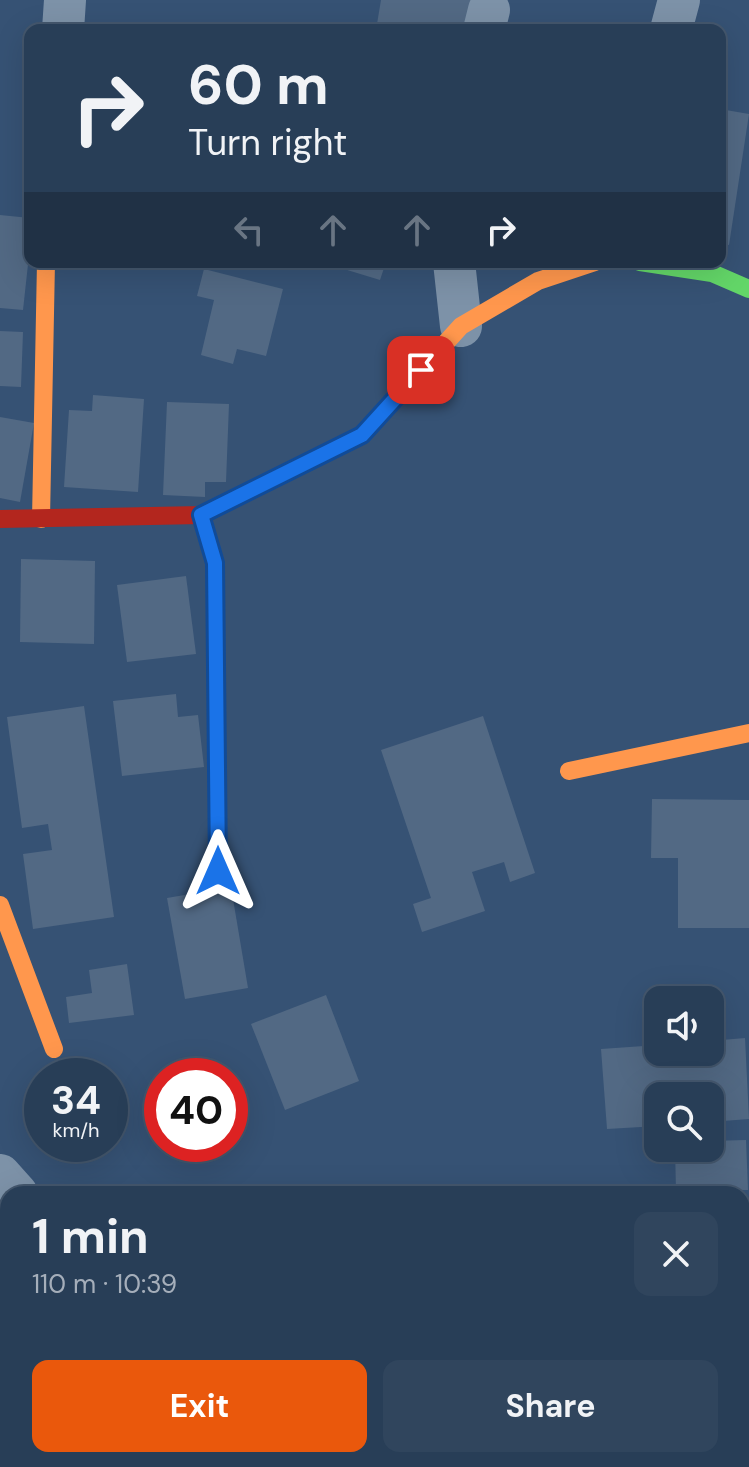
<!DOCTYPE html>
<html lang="en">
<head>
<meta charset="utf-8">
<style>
  :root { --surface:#283e57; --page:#30455d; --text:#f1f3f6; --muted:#a5aeba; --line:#44576d; --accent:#ea580c }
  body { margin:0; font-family:"DM Sans",sans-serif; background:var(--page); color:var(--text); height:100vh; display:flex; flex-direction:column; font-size:30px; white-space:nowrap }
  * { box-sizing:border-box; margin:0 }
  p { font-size:26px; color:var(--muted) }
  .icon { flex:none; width:44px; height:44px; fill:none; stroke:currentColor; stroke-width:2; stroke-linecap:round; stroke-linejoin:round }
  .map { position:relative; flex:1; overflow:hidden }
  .drawer { position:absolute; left:0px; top:1186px; width:750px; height:282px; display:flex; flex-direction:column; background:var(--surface); border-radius:24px 24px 0 0; box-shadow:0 8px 32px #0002,0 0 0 2px var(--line) }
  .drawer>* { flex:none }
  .top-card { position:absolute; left:24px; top:24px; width:702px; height:244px; border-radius:16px; box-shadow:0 8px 32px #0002,0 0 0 2px var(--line); background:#283e57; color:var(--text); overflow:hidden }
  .buttons { position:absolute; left:644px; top:986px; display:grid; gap:16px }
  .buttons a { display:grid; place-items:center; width:80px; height:80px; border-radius:16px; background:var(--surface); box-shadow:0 8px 32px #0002,0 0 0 2px var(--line); font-size:40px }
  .speed { position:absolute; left:24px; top:1058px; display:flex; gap:16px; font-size:40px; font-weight:700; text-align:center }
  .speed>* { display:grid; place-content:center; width:104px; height:104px; border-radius:50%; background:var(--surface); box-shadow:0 8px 32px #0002,0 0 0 2px var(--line); line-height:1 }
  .speed small { font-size:20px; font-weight:400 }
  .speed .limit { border:12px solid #d22; background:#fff; color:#111 }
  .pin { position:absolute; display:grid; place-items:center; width:68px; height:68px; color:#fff; margin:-34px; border-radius:16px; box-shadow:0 4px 12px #0006 }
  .me { position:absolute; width:88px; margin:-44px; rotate:0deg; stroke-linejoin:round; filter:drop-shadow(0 0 6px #0008) }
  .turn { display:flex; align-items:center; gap:28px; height:168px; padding:0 32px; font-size:36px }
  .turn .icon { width:104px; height:104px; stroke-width:2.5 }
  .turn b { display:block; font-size:56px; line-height:68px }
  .lanes { display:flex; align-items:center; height:76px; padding:0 32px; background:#0003; justify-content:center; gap:40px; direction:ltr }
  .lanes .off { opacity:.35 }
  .round { display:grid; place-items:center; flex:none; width:84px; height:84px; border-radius:16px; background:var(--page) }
  .overview { display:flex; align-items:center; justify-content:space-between; height:136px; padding:0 32px }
  h1 { font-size:48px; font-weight:700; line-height:60px }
  .action { display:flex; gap:16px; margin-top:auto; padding:16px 32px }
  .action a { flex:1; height:92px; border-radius:16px; background:var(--accent); color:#fff; font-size:32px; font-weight:700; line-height:92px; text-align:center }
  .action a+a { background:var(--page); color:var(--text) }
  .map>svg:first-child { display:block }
  .building { fill:#526984 }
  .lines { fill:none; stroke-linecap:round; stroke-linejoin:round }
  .street { stroke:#7d92a8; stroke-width:42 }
  .fast { stroke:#63d668; stroke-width:18 }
  .slow { stroke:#ff974d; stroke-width:18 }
  .jam { stroke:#b3261e; stroke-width:18 }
  .route-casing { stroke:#114b97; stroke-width:20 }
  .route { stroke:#1a73e8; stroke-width:14 }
</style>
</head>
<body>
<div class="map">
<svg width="749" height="1467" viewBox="0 0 749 1467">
  <rect width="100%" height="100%" fill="#365274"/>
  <g class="building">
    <polygon points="381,0 472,0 467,30 376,30"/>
    <polygon points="720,109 749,114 729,245 720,243"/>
    <polygon points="0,215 30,218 30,246 23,310 0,308"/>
    <polygon points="321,262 386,262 380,280"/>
    <polygon points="204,269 283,289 266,356 237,349 233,364 201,355 214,300 197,296"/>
    <polygon points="0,331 23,332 21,387 0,386"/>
    <polygon points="93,395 144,399 138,492 64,487 69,410 92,411"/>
    <polygon points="167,402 229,404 226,482 205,482 205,497 163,495"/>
    <polygon points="0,417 34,423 20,502 0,498"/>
    <polygon points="21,559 95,561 94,644 20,642"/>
    <polygon points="186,576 196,654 127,662 117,585"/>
    <polygon points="176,694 178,717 198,715 204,767 122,776 113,701"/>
    <polygon points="84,706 114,917 33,929 23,854 52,850 48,824 22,828 7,717"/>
    <polygon points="483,716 535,873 510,882 504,862 472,872 485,911 422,932 413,904 431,898 381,750"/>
    <polygon points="652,799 749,800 749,928 678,928 678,858 651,858"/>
    <polygon points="231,887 248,988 185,999 167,898"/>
    <polygon points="127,964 134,1015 69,1023 66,997 92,993 89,970"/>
    <polygon points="326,995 359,1081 285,1110 251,1024"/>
    <polygon points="745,1038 749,1119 710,1122 710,1096 658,1096 658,1126 607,1129 601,1049 658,1045 658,1052 710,1052 710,1041"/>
    <polygon points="746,1140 748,1190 676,1191 675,1148 710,1148 710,1141"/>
    <polygon points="742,1277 749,1277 749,1326 742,1327"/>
  </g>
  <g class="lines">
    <g class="street">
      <polyline points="63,30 65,0"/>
      <polyline points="484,30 489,10"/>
      <polyline points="671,30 679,0"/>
      <polyline points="454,262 461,326"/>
      <polyline points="0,1175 17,1194"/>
    </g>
    <polyline class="fast" points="640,262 712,273 749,289"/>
    <g class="slow">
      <polyline points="421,370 461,326 538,281 595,262"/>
      <polyline points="201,515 215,563 218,871"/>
      <polyline points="41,519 46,262"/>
      <polyline points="569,771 749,733"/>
      <polyline points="0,905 54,1049"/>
    </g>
    <polyline class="jam" points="0,519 201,515 362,435 421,370"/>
  </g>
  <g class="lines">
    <defs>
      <polyline id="route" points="218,871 215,563 201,515 362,435 421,370"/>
    </defs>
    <use href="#route" class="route-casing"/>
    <use href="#route" class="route"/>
  </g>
</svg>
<div class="buttons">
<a><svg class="icon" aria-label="sound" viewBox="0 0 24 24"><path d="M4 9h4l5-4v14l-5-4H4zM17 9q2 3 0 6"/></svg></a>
<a><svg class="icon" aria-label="search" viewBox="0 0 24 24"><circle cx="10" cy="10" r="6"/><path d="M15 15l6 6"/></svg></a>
</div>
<div class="speed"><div>34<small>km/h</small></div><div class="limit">40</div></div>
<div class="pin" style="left:421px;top:370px;background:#d93025"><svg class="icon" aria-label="arrive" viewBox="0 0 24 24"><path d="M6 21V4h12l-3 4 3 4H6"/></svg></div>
<svg class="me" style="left:218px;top:871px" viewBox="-20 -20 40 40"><path d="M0-17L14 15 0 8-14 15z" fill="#1a73e8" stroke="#fff" stroke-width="4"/></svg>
<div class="top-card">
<div class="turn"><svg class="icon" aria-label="right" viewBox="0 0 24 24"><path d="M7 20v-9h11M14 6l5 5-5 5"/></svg><div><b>60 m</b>Turn right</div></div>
<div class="lanes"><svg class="icon off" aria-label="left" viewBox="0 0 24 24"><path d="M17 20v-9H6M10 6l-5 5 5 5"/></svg><svg class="icon off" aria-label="ahead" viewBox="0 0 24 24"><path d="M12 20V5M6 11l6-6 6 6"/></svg><svg class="icon off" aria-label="ahead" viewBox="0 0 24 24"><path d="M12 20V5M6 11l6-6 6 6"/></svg><svg class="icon" aria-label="right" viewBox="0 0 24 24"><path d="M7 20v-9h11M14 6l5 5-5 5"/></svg></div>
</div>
<section class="drawer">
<div class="overview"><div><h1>1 min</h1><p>110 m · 10:39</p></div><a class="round"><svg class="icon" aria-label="close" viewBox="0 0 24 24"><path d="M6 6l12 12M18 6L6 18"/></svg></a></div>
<div class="action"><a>Exit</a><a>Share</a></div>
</section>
</div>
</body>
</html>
